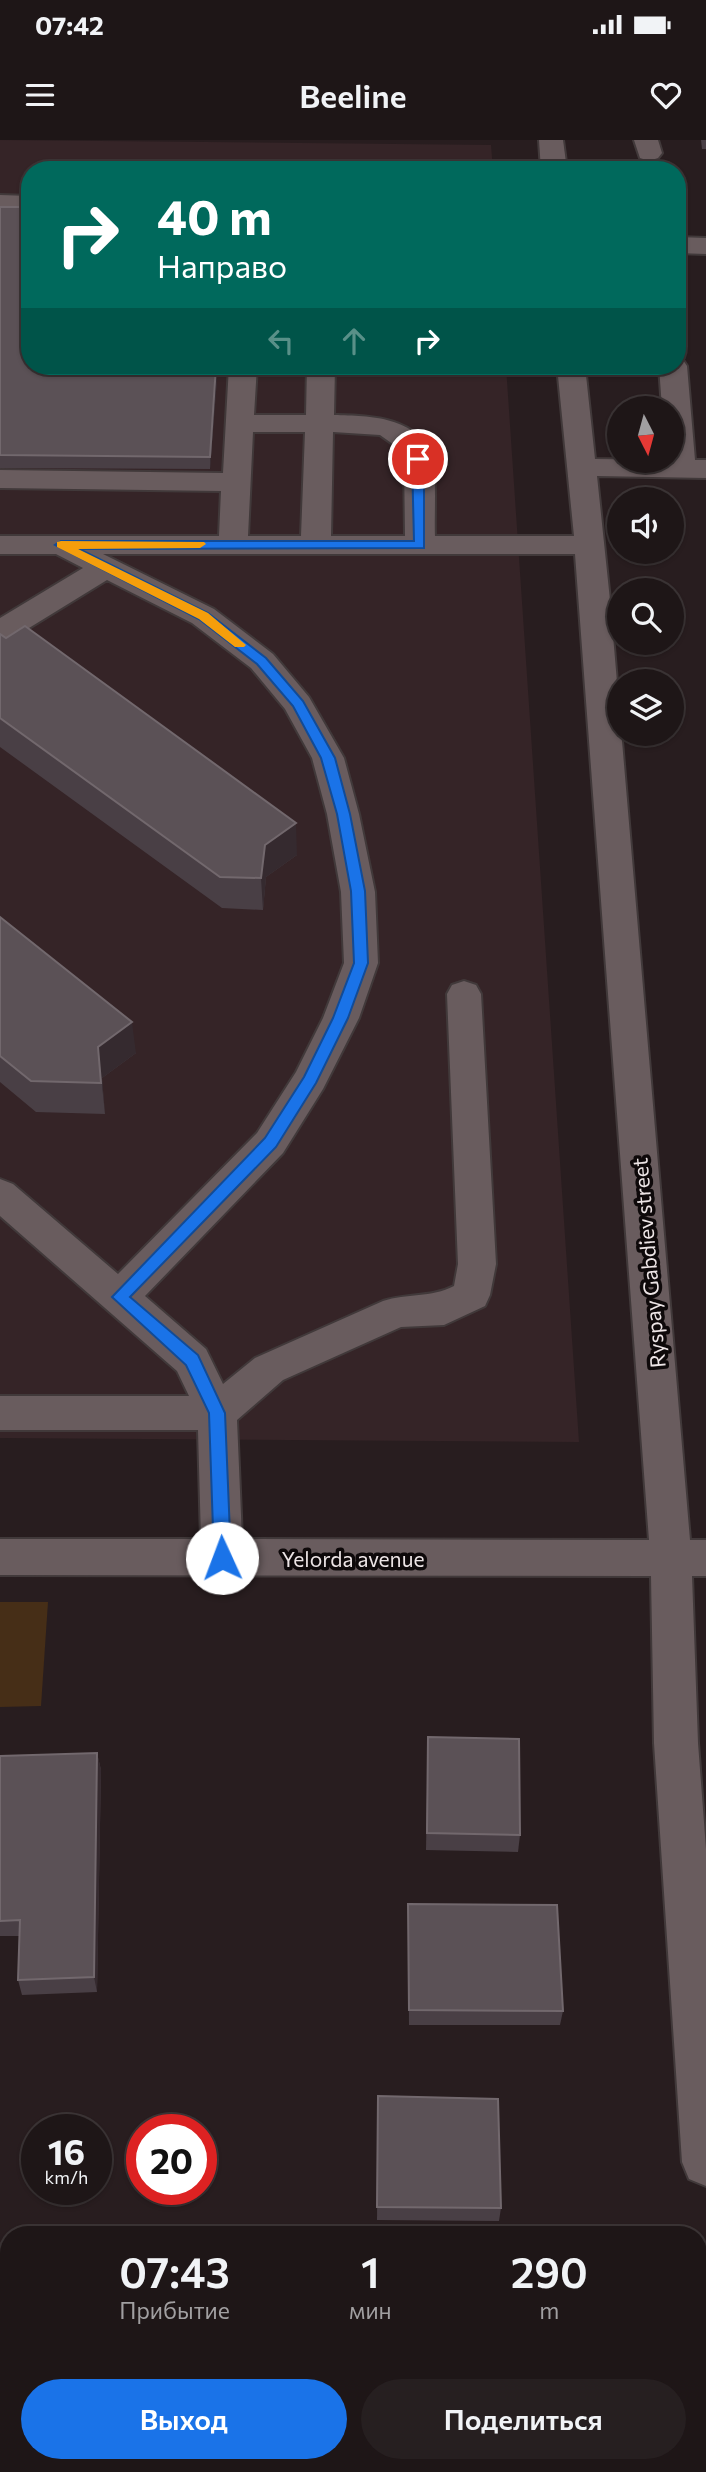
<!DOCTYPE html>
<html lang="ru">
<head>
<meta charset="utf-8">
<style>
  :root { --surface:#1e1617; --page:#261f20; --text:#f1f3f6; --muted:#a19fa1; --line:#3c3536; --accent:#1a73e8 }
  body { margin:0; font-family:Commissioner,sans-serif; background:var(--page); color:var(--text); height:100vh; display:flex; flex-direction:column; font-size:26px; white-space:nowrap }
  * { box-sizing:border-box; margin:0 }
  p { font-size:23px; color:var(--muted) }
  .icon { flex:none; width:38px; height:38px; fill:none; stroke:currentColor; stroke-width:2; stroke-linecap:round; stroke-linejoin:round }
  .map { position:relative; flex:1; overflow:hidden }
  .side { position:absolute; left:0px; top:2086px; width:707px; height:247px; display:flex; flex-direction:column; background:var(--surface); border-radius:28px 28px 0 0; box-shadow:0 2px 5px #0004,0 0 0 2px var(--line) }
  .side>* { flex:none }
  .hud { position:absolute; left:21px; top:21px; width:665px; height:214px; border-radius:28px; box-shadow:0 2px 5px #0004,0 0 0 2px var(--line); background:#00695c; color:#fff; overflow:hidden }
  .needle { width:46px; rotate:174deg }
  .fabs { position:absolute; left:607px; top:256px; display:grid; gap:14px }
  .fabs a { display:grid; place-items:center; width:77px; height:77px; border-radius:50%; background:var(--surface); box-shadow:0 2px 5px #0004,0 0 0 2px var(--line); font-size:35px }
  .speed { position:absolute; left:21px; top:1974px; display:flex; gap:14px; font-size:35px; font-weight:700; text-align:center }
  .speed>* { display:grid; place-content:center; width:91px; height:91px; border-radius:50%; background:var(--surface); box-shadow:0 2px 5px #0004,0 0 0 2px var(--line); line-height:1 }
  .speed small { font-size:18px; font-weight:400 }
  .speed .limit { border:10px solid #d22; background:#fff; color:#111 }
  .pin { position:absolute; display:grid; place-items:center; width:60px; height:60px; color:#fff; margin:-30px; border:4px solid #fff; border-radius:50%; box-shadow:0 2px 7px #0007 }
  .me { position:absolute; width:77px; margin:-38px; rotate:358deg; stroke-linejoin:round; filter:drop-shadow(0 0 5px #0008) }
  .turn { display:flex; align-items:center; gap:24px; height:147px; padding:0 21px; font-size:32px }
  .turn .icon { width:91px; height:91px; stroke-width:2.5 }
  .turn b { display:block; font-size:49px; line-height:60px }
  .lanes { display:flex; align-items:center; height:66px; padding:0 21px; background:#0003; justify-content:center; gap:35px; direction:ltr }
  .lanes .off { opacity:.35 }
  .eta { display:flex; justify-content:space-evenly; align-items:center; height:119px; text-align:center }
  .eta b { font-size:42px; font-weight:600; line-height:49px }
  .primary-button { display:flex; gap:14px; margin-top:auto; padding:14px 21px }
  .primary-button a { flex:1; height:80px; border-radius:42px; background:var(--accent); color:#fff; font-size:28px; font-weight:600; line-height:80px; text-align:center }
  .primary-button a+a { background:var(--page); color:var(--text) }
  .status { display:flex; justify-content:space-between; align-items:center; height:49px; padding:0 35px; background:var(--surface); direction:ltr }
  .status svg { height:19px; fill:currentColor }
  header { display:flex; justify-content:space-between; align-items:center; height:91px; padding:0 21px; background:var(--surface); font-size:32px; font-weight:600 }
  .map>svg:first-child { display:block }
  .built { fill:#352427 }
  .green { fill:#462e17 }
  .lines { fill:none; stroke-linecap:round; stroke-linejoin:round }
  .minor-casing { stroke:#41393a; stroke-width:4 }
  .minor { fill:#695c5e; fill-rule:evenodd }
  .wall { fill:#493f45 }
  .shaded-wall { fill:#352a2f }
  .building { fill:#5b5156; stroke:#72686d; stroke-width:2 }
  .route { fill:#1a73e8; stroke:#114b97; stroke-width:2 }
  .slow { fill:#f59e0b }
  .labels { text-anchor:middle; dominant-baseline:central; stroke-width:7; stroke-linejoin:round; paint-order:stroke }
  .street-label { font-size:21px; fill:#ede5e6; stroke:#0e090a }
</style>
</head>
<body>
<div class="status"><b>07:42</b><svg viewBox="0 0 49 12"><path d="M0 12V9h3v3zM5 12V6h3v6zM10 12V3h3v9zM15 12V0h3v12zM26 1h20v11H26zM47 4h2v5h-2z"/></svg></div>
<header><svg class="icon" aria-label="menu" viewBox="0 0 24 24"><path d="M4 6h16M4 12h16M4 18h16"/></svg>Beeline<svg class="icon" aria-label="heart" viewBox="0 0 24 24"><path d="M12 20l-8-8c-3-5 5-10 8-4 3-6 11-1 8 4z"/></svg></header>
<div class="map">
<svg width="706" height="2332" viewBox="0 0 706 2332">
  <rect width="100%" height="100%" fill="#281d1f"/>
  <polygon class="built" points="0,0 491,5 493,30 30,30 30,226 506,226 579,1302 0,1298"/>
  <polygon class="green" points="0,1462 48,1462 41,1566 0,1567"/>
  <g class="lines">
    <defs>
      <g id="minor">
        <polygon points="539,0 563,0 567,30 541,30"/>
        <polygon points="634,0 658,0 662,13 658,18 649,21 640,18"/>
        <polygon points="0,55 30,56 30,72 0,71"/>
        <polygon points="677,97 706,98 706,114 677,113"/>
        <path d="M 677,219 L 683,220 L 687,226 L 695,320 L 706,320 L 706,338 L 597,336 L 610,460 L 690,1400 L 706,1400 L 706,1436 L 692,1436 L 698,1603 L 706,1709 L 706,2046 L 689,2039 L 682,2022 L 654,1603 L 651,1436 L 0,1435 L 0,1399 L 201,1399 L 198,1290 L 0,1290 L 0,1256 L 189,1256 L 177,1231 L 0,1076 L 0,1039 L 13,1044 L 118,1134 L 257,993 L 296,932 L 323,878 L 344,823 L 341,752 L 327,674 L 312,618 L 285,569 L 251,528 L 192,483 L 107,440 L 16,496 L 0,498 L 0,478 L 83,428 L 56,414 L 0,414 L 0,396 L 219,396 L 221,351 L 0,348 L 0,330 L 223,333 L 229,226 L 257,226 L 254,275 L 306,275 L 307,226 L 335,226 L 334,275 C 370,276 418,276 432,318 C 437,335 434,377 435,396 L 574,396 L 557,226 L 585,226 L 595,319 L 672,320 L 672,268 L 662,268 L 659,226 L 677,226 ZM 253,292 L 305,292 L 301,396 L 248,396 ZM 333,292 L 380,295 L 397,307 L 404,319 L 405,396 L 331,396 ZM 103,414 L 575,414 L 649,1400 L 242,1399 L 237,1280 L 283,1240 L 401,1187 L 444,1185 L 485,1166 L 490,1155 L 496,1124 L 481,854 L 476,845 L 464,841 L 452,845 L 447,854 L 458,1124 L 454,1146 C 431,1158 407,1153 383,1161 L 255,1218 L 223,1244 L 206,1209 L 145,1156 L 283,1013 L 323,949 L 359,878 L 378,823 L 375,752 L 359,674 L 344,618 L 309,557 L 273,514 L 214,469 Z"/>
      </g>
    </defs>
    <use href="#minor" class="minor-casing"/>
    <use href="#minor" class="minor"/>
  </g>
  <g class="wall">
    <polygon points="701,0 706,0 706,9 702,9"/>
    <polygon points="0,67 30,226 218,226 210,329 0,328"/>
    <polygon points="0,494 297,715 266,737 263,770 222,768 0,607"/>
    <polygon points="0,777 136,913 102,938 105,974 36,972 0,942"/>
    <polygon points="428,1597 520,1695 518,1712 426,1710"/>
    <polygon points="97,1613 101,1630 97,1852 22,1855 18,1840 19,1796 0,1796 0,1616"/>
    <polygon points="408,1764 563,1871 560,1885 409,1885"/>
    <polygon points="378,1956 501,2068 499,2081 377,2080"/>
  </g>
  <g class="shaded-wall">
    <polygon points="216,226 218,226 210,329 210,317"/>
    <polygon points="296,683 297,715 266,737 263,770 261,738 265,705"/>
    <polygon points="132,882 136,913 102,938 105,974 98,907"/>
    <polygon points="97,1613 101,1630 97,1852 94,1837"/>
    <polygon points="22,2324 27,2324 27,2332 21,2332"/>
  </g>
  <g class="building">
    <polygon points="0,67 30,67 30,226 216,226 210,317 0,315"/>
    <polygon points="25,486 296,683 265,705 261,738 220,737 0,578 0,494 6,498"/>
    <polygon points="0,777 132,882 98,907 101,943 31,941 0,916"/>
    <polygon points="428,1597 519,1599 520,1695 427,1693"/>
    <polygon points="97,1613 94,1837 18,1840 20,1780 0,1781 0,1616"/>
    <polygon points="408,1764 557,1765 563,1871 409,1870"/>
    <polygon points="378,1956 498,1959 501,2068 377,2067"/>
    <polygon points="0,2208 9,2208 9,2324 22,2324 21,2332 0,2332"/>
    <rect x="371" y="2324" width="164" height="8"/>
  </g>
  <polygon class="route" points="418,316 424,319 424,408 79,409 208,473 266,518 303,561 335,618 350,674 365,751 368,823 348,878 316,943 276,1007 130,1157 198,1215 225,1273 231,1418 228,1423 222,1425 216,1423 214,1418 209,1273 186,1225 112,1157 265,998 304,937 333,878 354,823 351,751 337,674 321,618 293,566 257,524 199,479 55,405 61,401 414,401 412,319"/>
  <polygon class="slow" points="61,401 204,402 206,404 200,408 78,409 208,473 246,505 244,507 235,507 199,479 57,407 57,402"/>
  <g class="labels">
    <g class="street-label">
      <text transform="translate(648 1123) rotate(-95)">Ryspay Gabdiev street</text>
      <text x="353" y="1418">Yelorda avenue</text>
    </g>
  </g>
</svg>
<div class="fabs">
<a><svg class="needle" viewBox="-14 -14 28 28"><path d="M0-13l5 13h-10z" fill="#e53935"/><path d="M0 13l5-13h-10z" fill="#a19fa1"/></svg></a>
<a><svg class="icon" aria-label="sound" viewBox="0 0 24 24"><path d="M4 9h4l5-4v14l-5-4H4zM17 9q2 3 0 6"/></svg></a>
<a><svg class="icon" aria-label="search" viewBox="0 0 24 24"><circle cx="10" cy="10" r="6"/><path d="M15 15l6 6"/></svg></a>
<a><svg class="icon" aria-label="layers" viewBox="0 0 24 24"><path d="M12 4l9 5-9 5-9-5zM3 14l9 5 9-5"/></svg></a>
</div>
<div class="speed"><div>16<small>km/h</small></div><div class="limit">20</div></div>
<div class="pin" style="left:418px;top:319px;background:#d93025"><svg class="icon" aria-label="arrive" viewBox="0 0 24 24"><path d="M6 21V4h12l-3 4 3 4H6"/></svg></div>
<svg class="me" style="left:222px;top:1418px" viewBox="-20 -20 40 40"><circle r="19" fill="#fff"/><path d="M0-13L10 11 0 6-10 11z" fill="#1a73e8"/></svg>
<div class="hud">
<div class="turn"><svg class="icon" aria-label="right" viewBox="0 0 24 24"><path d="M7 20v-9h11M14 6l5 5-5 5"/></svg><div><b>40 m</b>Направо</div></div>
<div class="lanes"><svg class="icon off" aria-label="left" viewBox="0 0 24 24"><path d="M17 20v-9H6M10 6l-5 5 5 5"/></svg><svg class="icon off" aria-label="ahead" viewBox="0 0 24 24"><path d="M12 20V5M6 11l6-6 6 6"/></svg><svg class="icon" aria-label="right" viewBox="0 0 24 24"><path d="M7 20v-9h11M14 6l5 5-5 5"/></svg></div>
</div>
<section class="side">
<div class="eta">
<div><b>07:43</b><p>Прибытие</p></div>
<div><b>1</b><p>мин</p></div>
<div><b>290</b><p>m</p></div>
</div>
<div class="primary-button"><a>Выход</a><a>Поделиться</a></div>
</section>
</div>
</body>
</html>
